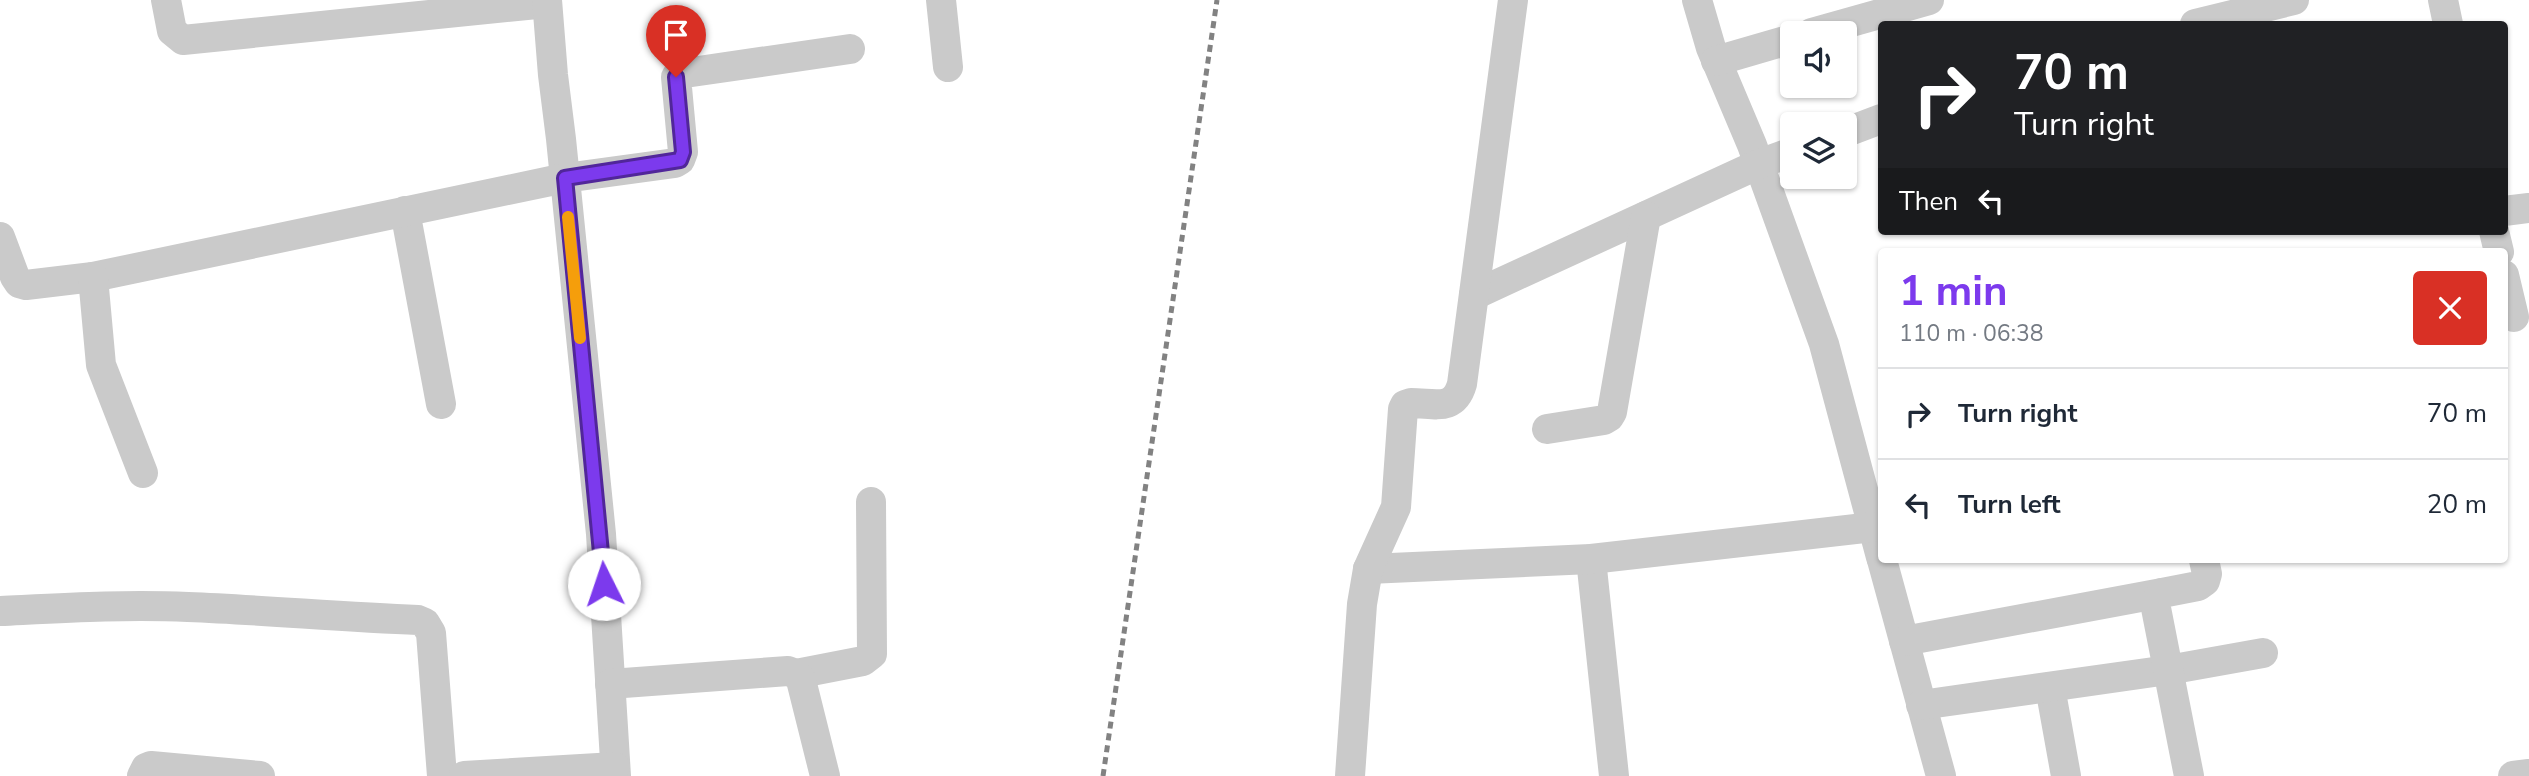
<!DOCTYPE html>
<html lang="en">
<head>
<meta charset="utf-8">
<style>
  :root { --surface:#fff; --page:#f6f6f7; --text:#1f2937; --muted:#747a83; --line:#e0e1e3; --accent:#7c3aed }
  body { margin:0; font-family:"Nunito Sans",sans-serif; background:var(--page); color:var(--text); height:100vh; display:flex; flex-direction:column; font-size:26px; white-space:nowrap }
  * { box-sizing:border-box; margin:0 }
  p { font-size:23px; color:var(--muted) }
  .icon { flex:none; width:38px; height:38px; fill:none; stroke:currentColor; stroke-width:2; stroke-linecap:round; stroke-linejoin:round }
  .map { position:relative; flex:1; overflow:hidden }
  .side { position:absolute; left:1878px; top:248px; width:630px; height:315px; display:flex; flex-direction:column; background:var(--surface); border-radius:7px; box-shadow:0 2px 5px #0004 }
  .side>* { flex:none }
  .hud { position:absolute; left:1878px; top:21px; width:630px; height:214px; border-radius:7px; box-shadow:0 2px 5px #0004; background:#202124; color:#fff; overflow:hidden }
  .tools { position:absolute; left:1780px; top:21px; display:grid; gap:14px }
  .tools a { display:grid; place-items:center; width:77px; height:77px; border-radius:7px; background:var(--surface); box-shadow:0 2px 5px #0004; font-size:35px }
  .pin { position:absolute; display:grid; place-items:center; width:60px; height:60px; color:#fff; margin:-72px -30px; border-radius:50% 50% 50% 0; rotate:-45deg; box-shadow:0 0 7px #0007 }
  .pin .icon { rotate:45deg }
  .me { position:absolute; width:77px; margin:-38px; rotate:356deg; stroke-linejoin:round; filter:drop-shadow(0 0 5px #0008) }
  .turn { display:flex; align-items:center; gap:24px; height:147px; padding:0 21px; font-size:32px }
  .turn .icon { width:91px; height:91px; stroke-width:2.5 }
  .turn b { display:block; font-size:49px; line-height:60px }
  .then { display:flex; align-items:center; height:66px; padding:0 21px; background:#0003; gap:14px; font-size:26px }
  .round { display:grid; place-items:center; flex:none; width:74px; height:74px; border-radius:7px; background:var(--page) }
  .headline { display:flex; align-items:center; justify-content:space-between; height:119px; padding:0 21px }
  h1 { font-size:42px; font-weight:700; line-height:52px; color:var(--accent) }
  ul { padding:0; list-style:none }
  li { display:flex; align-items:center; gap:21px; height:91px; padding:0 21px; border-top:2px solid var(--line) }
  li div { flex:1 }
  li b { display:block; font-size:26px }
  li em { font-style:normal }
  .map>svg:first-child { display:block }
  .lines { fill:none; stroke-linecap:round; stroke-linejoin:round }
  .minor { stroke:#cacaca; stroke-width:30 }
  .rail { stroke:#828282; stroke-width:5; stroke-dasharray:7 5; stroke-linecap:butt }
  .route-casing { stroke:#51269a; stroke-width:18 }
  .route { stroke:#7c3aed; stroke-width:12 }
  .slow { stroke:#f59e0b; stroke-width:12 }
</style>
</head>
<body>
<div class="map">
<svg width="2529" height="776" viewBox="0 0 2529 776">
  <rect width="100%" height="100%" fill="#fff"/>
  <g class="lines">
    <g class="minor">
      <polyline points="166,0 172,31 183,40 547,3"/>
      <polyline points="547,0 553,75 561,139 601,534 616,776"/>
      <polyline points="941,0 948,67"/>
      <polyline points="1697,0 1711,48 1752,145 1824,344 1881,557"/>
      <polyline points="2443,0 2448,24"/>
      <polyline points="2195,24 2294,0"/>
      <polyline points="1812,33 1929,0"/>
      <polyline points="1716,61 1792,39"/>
      <polyline points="1844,133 1881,119"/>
      <polyline points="405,211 441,404"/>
      <polyline points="2504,211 2529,208"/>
      <polyline points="2494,231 2499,252"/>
      <polyline points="0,237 15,277 19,283 26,285 93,277 565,178 675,163 680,160 683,152 676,77 678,74 850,49"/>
      <polyline points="2504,275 2514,317"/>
      <polyline points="93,277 101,365 143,473"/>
      <polyline points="1474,295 1759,164 1792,152"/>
      <polyline points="1547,429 1604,420 1609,417 1612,412 1646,216"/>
      <polyline points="1591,559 1614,776"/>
      <polyline points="1882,560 1941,776"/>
      <polyline points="1368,569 1591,559 1873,527"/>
      <path d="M 0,611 C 62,608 125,604 188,607 C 265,610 341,617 418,620 L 425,623 L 431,633 L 442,776"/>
      <polyline points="1904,641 2162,593"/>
      <polyline points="796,674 863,661 872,654 871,502"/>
      <polyline points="610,684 788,671 796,674 801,680 825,776"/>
      <polyline points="2050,687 2066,776"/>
      <polyline points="1921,705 2168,670 2263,653"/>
      <polyline points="142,776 146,768 151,766 260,776"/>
      <polyline points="464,776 615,767"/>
      <path d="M 1350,776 L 1362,604 L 1368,569 L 1396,507 L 1403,409 L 1405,405 L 1411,403 C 1435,403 1454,412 1462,384 L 1513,0"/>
      <polyline points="2189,776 2155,603 2162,593 2198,586 2205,581 2207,574 2204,560"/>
      <polyline points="2513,776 2529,774"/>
    </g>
    <polyline class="rail" points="1103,776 1217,0"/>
  </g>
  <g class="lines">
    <defs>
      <polyline id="route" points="604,584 565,178 680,160 683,152 676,77"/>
    </defs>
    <use href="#route" class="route-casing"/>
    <use href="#route" class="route"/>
    <polyline class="slow" points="568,217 580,338"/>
  </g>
</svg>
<div class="tools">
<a><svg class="icon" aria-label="sound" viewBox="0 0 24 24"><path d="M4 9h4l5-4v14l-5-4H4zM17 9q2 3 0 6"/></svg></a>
<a><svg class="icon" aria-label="layers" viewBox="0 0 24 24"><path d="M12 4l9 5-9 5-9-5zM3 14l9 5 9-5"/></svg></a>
</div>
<div class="pin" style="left:676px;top:77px;background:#d93025"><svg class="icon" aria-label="arrive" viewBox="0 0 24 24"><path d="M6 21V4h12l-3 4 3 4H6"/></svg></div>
<svg class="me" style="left:604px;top:584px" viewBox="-20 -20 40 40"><circle r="19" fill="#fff"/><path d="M0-13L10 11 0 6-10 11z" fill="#7c3aed"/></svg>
<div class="hud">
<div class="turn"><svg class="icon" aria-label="right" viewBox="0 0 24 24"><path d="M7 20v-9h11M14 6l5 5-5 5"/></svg><div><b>70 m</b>Turn right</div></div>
<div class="then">Then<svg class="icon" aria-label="left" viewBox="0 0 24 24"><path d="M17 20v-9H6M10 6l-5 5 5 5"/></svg></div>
</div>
<section class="side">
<div class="headline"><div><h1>1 min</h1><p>110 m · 06:38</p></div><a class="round" style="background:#d93025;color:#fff"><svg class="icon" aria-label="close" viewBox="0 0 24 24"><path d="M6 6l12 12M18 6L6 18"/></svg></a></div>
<ul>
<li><svg class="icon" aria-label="right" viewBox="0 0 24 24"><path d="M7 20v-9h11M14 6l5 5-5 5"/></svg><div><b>Turn right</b></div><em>70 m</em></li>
<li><svg class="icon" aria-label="left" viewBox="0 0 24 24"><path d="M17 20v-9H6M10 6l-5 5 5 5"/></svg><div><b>Turn left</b></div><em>20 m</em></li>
</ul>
</section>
</div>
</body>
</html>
